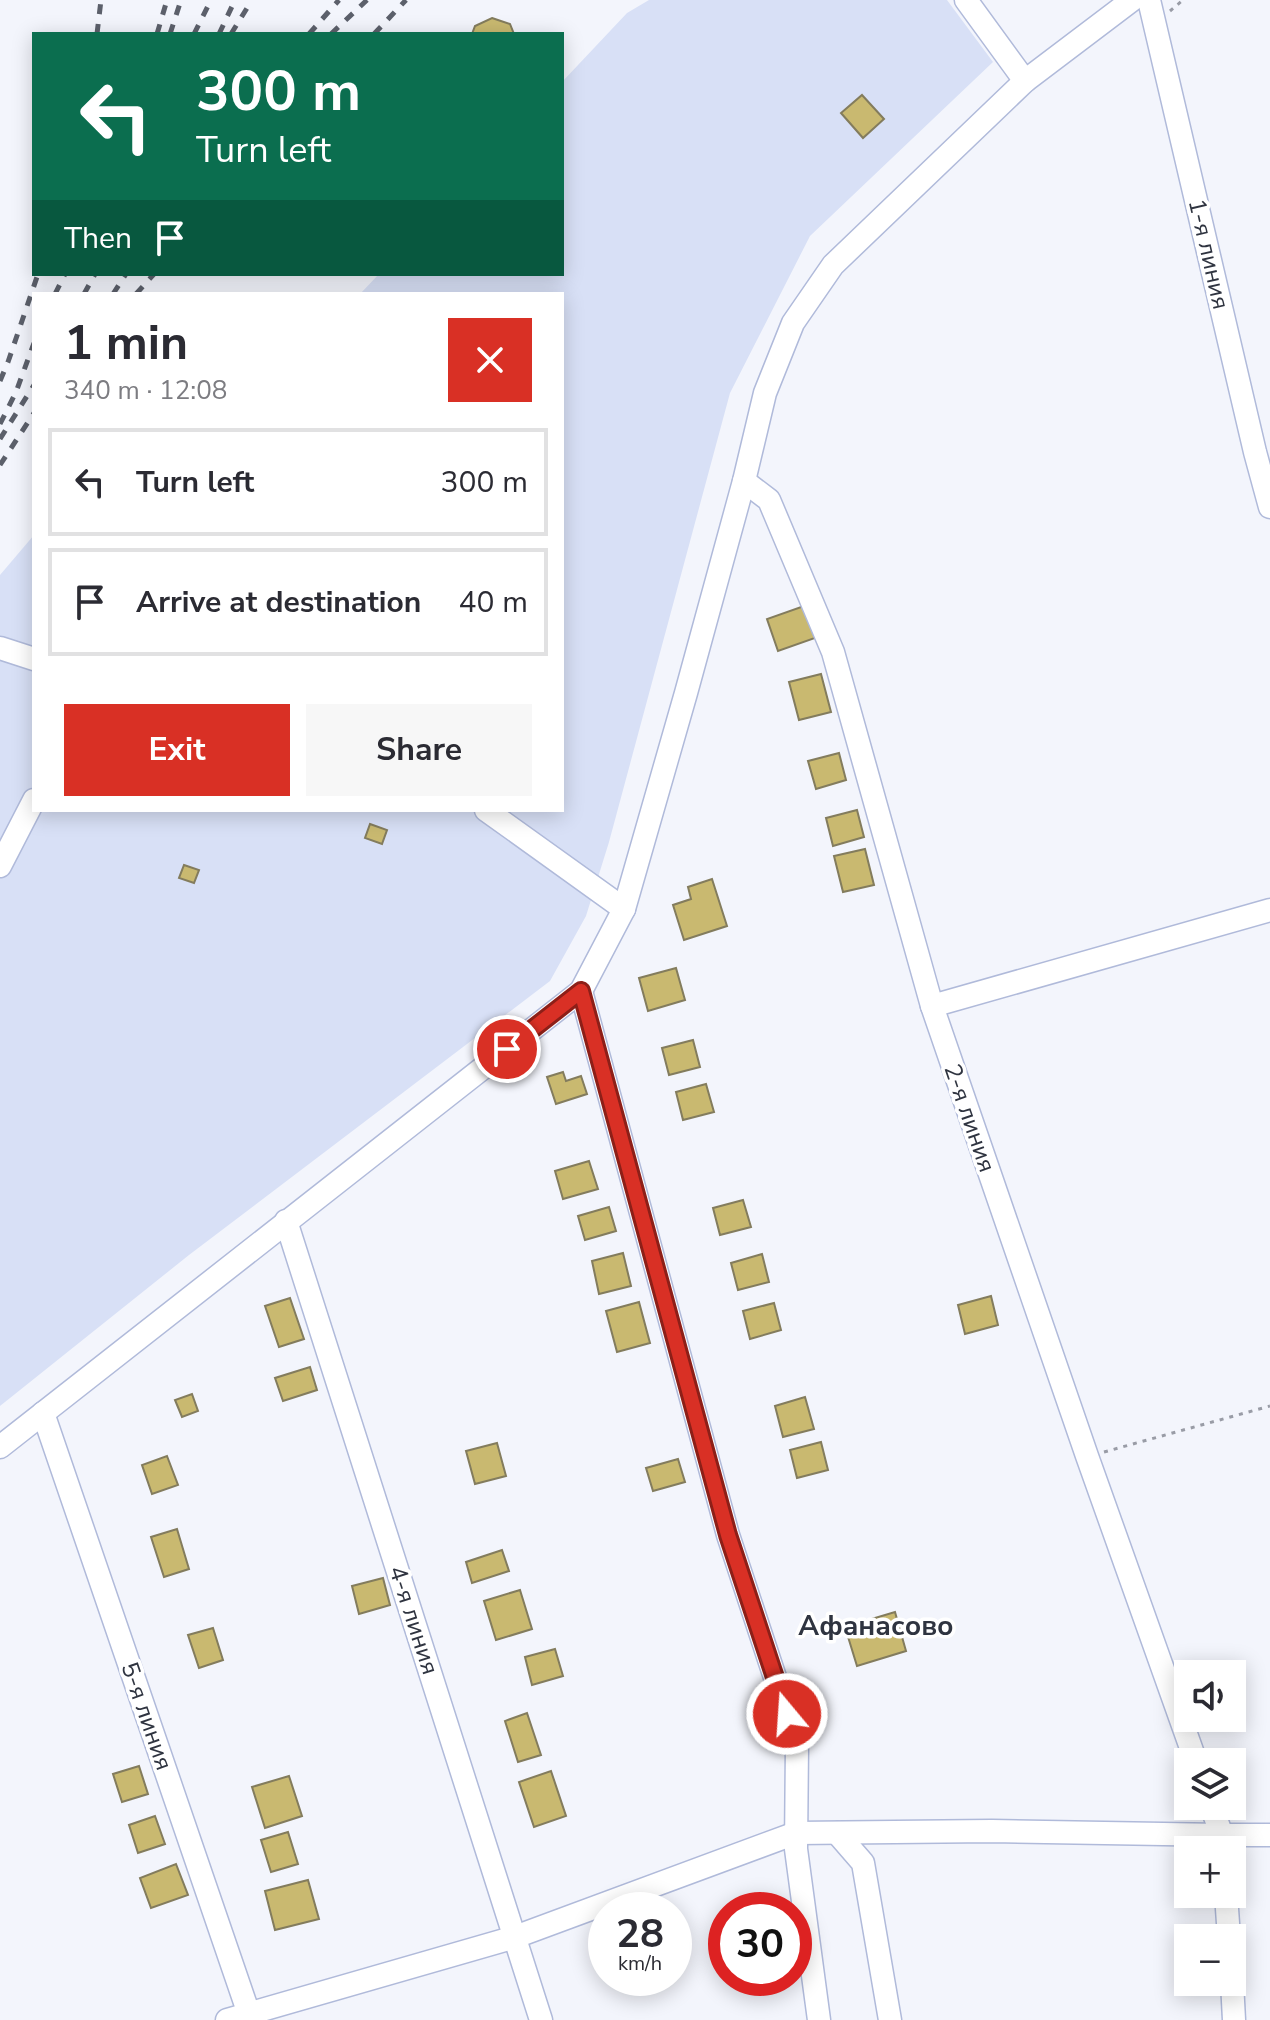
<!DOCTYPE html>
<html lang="en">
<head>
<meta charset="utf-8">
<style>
  :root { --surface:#fff; --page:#f7f7f7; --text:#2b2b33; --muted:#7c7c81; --line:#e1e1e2; --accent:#d93025 }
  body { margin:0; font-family:"Nunito Sans",sans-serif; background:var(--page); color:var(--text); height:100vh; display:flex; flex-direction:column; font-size:30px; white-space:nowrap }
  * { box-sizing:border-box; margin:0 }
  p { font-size:26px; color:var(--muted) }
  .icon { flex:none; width:44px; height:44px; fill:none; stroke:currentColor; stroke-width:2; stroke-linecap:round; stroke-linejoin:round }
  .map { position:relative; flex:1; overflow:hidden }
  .sheet { position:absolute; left:32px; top:292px; width:532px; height:520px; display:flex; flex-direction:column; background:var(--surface); border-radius:0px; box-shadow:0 4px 20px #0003 }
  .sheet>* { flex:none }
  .top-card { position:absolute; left:32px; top:32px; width:532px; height:244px; border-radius:0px; box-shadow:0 4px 20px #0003; background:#0b6e4f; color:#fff; overflow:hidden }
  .buttons { position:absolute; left:1174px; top:1660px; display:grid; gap:16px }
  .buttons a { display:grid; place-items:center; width:72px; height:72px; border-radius:0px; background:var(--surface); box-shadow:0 4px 20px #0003; font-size:40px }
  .speed { position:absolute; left:588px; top:1892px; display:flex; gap:16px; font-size:40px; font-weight:700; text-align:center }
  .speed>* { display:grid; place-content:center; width:104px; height:104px; border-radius:50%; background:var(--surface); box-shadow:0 4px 20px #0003; line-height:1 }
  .speed small { font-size:20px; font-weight:400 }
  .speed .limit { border:12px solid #d22; background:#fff; color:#111 }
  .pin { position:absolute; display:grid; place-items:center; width:68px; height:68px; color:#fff; margin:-34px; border:4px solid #fff; border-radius:50%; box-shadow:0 2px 8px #0007 }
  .me { position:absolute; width:88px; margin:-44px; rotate:342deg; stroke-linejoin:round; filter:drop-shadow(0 0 6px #0008) }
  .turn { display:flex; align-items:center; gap:28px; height:168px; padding:0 32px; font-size:36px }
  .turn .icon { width:104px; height:104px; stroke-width:2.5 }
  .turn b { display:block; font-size:56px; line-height:68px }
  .then { display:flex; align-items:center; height:76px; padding:0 32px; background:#0003; gap:16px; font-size:30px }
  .round { display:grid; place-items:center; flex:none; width:84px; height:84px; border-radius:0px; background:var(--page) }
  .summary { display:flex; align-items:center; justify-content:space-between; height:136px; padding:0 32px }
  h1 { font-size:48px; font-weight:700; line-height:60px }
  .primary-button { display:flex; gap:16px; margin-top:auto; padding:16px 32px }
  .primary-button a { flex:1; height:92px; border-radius:0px; background:var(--accent); color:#fff; font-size:32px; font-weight:700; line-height:92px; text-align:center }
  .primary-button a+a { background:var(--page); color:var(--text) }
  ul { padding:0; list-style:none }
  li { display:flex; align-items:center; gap:24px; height:108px; margin:0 16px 12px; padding:0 16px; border:4px solid var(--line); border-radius:0px }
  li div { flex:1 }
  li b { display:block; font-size:30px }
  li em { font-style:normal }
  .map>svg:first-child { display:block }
  .green { fill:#d8e0f6 }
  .building { fill:#c9b970; stroke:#837c5d; stroke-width:2 }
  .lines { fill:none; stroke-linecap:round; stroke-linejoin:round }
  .minor-casing { stroke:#b0bada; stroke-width:25 }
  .path { stroke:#999ca6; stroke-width:3; stroke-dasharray:4 6; stroke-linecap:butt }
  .minor { stroke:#fff; stroke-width:22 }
  .rail { stroke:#5c606b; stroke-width:5; stroke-dasharray:10 10; stroke-linecap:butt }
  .route-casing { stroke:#8d1f18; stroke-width:20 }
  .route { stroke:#d93025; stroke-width:14 }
  .labels { text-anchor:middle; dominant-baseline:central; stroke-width:7; stroke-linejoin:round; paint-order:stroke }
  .street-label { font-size:24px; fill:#2f3440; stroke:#fff }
  .quarter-label { font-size:28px; font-weight:bold; fill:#2f3440; stroke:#fff }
</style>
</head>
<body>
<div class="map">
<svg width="1270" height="2020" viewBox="0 0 1270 2020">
  <rect width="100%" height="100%" fill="#f3f5fc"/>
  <polygon class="green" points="649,0 947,0 993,62 810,236 730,393 609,842 586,916 550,981 189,1255 0,1406 0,575 34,535 34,810 562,810 562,294 360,294 379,274 562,274 562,82 627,13"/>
  <g class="building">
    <polygon points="492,18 510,24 514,34 472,34 475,26"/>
    <polygon points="862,95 884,119 863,138 841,113"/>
    <polygon points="804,606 815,638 778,651 767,619"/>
    <polygon points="821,674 831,712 799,720 789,682"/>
    <polygon points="839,753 846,780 816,789 808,761"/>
    <polygon points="857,810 864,837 833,846 826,818"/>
    <polygon points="370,824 387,830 382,844 365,838"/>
    <polygon points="865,849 874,885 843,892 834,856"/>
    <polygon points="184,865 199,870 194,883 179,878"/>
    <polygon points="712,879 727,926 684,940 673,905 691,899 688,887"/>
    <polygon points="676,968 685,1000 648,1011 639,978"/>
    <polygon points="693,1040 700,1067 669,1075 662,1048"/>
    <polygon points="563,1072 566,1081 581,1076 587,1094 556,1104 547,1077"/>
    <polygon points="706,1084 714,1112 683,1120 676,1092"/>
    <polygon points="589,1161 598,1189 563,1199 555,1171"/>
    <polygon points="743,1200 751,1227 720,1235 713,1208"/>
    <polygon points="609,1207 616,1231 585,1240 578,1216"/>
    <polygon points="623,1253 631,1286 599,1294 592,1261"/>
    <polygon points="762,1254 769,1282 738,1290 731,1263"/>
    <polygon points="991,1296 998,1325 965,1334 958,1305"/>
    <polygon points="290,1298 304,1339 279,1347 265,1306"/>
    <polygon points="639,1302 650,1343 617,1352 606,1311"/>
    <polygon points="774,1303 781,1330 750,1339 743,1311"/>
    <polygon points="310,1367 317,1390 283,1401 275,1378"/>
    <polygon points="192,1394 198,1411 182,1417 175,1400"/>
    <polygon points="805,1397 814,1429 783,1437 775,1406"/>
    <polygon points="821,1442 828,1470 797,1478 790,1450"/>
    <polygon points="497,1443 506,1476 475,1484 466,1451"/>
    <polygon points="167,1456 178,1485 152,1494 142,1465"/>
    <polygon points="678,1459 685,1482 653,1491 646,1468"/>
    <polygon points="177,1529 189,1569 164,1577 151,1537"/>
    <polygon points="502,1550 509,1571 472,1583 466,1562"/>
    <polygon points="383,1578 390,1605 359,1614 352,1586"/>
    <polygon points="520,1590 532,1629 496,1640 484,1601"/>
    <polygon points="895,1612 906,1651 857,1666 845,1627"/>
    <polygon points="213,1628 223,1660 199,1668 188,1635"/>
    <polygon points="555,1649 563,1676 532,1685 525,1657"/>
    <polygon points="527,1713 541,1755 518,1762 505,1721"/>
    <polygon points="139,1766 148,1794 122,1802 113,1774"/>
    <polygon points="551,1771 566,1816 534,1827 519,1782"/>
    <polygon points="289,1776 302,1816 265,1828 252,1787"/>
    <polygon points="155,1816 165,1844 138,1853 129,1825"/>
    <polygon points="288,1832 298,1864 271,1872 261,1840"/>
    <polygon points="176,1864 188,1895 151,1908 140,1878"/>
    <polygon points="308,1880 319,1919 275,1930 265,1891"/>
  </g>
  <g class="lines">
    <defs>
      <g id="minor">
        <polyline points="966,0 1025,81"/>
        <polyline points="1149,0 1255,452 1270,507"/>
        <polyline points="744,481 769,500 833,652 932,1006 1087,1456 1196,1762"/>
        <polyline points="0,648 34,659"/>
        <polyline points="486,810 624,909"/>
        <polyline points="0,866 34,800"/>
        <polyline points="581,991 728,1535 797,1744 796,1849 819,2020"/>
        <polyline points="932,1006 1270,910"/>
        <polyline points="286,1221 541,2020"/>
        <polyline points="43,1413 251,2020"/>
        <polyline points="0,1447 581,991 624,909 686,693 744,481 765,393 793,323 833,265 1025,81 1132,0"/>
        <polyline points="1211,1806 1222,1835 1223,1849"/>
        <polyline points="837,1833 863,1863 890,2020"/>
        <polyline points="1226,1894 1229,1938"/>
        <polyline points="1232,1982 1234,2020"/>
        <polyline points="227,2020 515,1937 796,1833 992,1831 1222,1835 1270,1835"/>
      </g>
    </defs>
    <use href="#minor" class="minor-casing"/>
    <g class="path">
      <polyline points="1170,11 1183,0"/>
      <polyline points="1104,1452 1270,1406"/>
    </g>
    <use href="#minor" class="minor"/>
    <g class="rail">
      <polyline points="97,34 101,0"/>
      <polyline points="157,34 167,0"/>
      <polyline points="170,34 181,0"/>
      <polyline points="194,34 211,0"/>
      <polyline points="219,34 235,0"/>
      <polyline points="231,34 252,0"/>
      <polyline points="309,34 339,0"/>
      <polyline points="331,34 367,0"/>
      <polyline points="374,34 406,0"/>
      <polyline points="55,294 65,274"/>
      <polyline points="84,294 95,274"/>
      <polyline points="113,294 126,274"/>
      <polyline points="136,294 154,274"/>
      <polyline points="0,381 8,362 38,274"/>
      <polyline points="0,424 16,392 34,343"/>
      <polyline points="0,439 34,385"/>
      <polyline points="0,465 34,413"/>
    </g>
  </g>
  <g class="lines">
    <defs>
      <polyline id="route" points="507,1049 581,991 728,1535 787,1714"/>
    </defs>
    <use href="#route" class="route-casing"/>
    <use href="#route" class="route"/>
  </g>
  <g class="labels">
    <g class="street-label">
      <text transform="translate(1209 254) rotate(77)">1-я линия</text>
      <text transform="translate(970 1118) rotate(71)">2-я линия</text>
      <text transform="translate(414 1620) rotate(72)">4-я линия</text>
      <text transform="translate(147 1716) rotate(71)">5-я линия</text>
    </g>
    <g class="quarter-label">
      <text x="876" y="1626">Афанасово</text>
    </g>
  </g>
</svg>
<div class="buttons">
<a><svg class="icon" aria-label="sound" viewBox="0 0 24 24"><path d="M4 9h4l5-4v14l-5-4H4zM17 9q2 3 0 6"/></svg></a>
<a><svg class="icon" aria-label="layers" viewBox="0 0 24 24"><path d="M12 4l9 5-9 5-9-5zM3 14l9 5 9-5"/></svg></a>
<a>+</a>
<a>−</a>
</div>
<div class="speed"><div>28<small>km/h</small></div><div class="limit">30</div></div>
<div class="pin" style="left:507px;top:1049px;background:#d93025"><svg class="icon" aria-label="arrive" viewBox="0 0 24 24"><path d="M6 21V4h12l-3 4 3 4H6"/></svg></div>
<svg class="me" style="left:787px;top:1714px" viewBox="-20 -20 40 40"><circle r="17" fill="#d93025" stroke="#fff" stroke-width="3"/><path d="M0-11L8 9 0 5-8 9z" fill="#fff"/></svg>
<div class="top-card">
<div class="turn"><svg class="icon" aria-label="left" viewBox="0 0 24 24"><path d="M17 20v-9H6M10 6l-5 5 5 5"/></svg><div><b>300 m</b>Turn left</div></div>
<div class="then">Then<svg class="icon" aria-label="arrive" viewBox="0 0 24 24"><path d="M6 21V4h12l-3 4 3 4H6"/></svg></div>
</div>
<section class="sheet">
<div class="summary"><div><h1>1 min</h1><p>340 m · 12:08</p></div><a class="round" style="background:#d93025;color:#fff"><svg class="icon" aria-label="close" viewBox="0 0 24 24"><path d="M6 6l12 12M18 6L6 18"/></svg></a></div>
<ul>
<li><svg class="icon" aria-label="left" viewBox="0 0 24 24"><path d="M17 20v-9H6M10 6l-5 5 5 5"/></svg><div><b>Turn left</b></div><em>300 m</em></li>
<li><svg class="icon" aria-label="arrive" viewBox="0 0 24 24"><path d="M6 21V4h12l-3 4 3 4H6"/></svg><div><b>Arrive at destination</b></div><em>40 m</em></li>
</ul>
<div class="primary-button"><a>Exit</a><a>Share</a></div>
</section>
</div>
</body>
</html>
